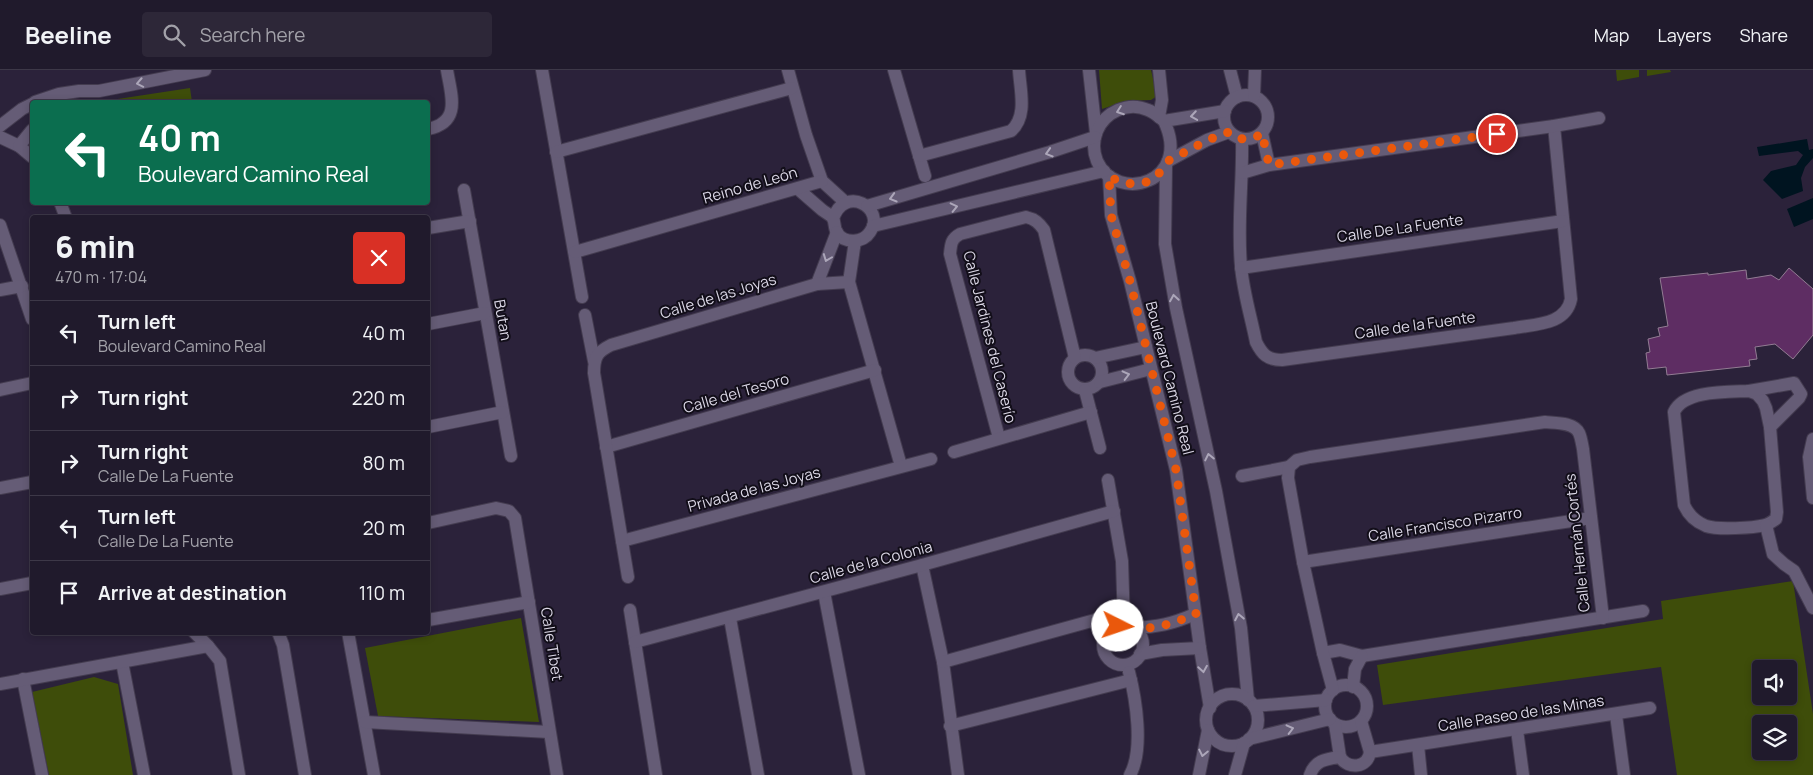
<!DOCTYPE html>
<html lang="en">
<head>
<meta charset="utf-8">
<style>
  :root { --surface:#201a2c; --page:#2d2738; --text:#f1f3f6; --muted:#a2a1a9; --line:#3d3848 }
  body { margin:0; font-family:Manrope,sans-serif; background:var(--page); color:var(--text); height:100vh; display:flex; flex-direction:column; font-size:19px; white-space:nowrap }
  * { box-sizing:border-box; margin:0 }
  p { font-size:16px; color:var(--muted) }
  .icon { flex:none; width:28px; height:28px; fill:none; stroke:currentColor; stroke-width:2; stroke-linecap:round; stroke-linejoin:round }
  .map { position:relative; flex:1; overflow:hidden }
  .details { position:absolute; left:30px; top:145px; width:400px; height:420px; display:flex; flex-direction:column; background:var(--surface); border-radius:5px; box-shadow:0 2px 8px #0003,0 0 0 1px var(--line) }
  .details>* { flex:none }
  .top-card { position:absolute; left:30px; top:30px; width:400px; height:105px; border-radius:5px; box-shadow:0 2px 8px #0003,0 0 0 1px var(--line); background:#0b6e4f; color:#fff; overflow:hidden }
  .fabs { position:absolute; left:1752px; top:590px; display:grid; gap:10px }
  .fabs a { display:grid; place-items:center; width:45px; height:45px; border-radius:5px; background:var(--surface); box-shadow:0 2px 8px #0003,0 0 0 1px var(--line); font-size:25px }
  .pin { position:absolute; display:grid; place-items:center; width:42px; height:42px; color:#fff; margin:-21px; border:2px solid #fff; border-radius:50%; box-shadow:0 1px 5px #0007 }
  .me { position:absolute; width:55px; margin:-28px; rotate:94deg; stroke-linejoin:round; filter:drop-shadow(0 0 4px #0008) }
  .turn { display:flex; align-items:center; gap:18px; height:105px; padding:0 25px; font-size:22px }
  .turn .icon { width:65px; height:65px; stroke-width:2.5 }
  .turn b { display:block; font-size:35px; line-height:42px }
  .round { display:grid; place-items:center; flex:none; width:52px; height:52px; border-radius:5px; background:var(--page) }
  .overview { display:flex; align-items:center; justify-content:space-between; height:85px; padding:0 25px }
  h1 { font-size:30px; font-weight:800; line-height:38px }
  ul { padding:0; list-style:none }
  li { display:flex; align-items:center; gap:15px; height:65px; padding:0 25px; border-top:1px solid var(--line) }
  li div { flex:1 }
  li b { display:block; font-size:19px }
  li em { font-style:normal }
  header { display:flex; align-items:center; gap:30px; box-sizing:border-box; height:70px; padding:0 25px; background:var(--surface); border-bottom:1px solid var(--line) }
  header strong { font-size:24px }
  nav { display:flex; gap:28px; margin-inline-start:auto; font-size:18px }
  .search { width:350px; height:45px; background:var(--page); display:flex; align-items:center; gap:12px; box-sizing:border-box; padding:0 18px; border-radius:5px; color:var(--muted); font-size:19px }
  .map>svg:first-child { display:block }
  .green { fill:#3e4d0a; fill-rule:evenodd }
  .water { fill:#001420 }
  .building { fill:#5e2d63; stroke:#927c93 }
  .lines { fill:none; stroke-linecap:round; stroke-linejoin:round }
  .minor-casing { stroke:#443c50; stroke-width:14 }
  .minor { stroke:#655c76; stroke-width:12 }
  .oneway { stroke:#aca6b9 }
  .route { stroke:#ea580c; stroke-width:9; stroke-dasharray:0 16.2 }
  .labels { text-anchor:middle; dominant-baseline:central; stroke-width:4; stroke-linejoin:round; paint-order:stroke }
  .street-label { font-size:15px; fill:#dbd7e6; stroke:#120e19 }
</style>
</head>
<body>
<header>
<strong>Beeline</strong>
<div class="search"><svg class="icon" aria-label="search" viewBox="0 0 24 24"><circle cx="10" cy="10" r="6"/><path d="M15 15l6 6"/></svg>Search here</div>
<nav><a>Map</a><a>Layers</a><a>Share</a></nav>
</header>
<div class="map">
<svg width="1813" height="705" viewBox="0 0 1813 705">
  <rect width="100%" height="100%" fill="#2b223a"/>
  <g class="green">
    <polygon points="1099,0 1151,0 1157,26 1151,30 1126,31 1102,39"/>
    <polygon points="1616,0 1639,0 1639,7 1617,11"/>
    <polygon points="1647,0 1670,0 1671,2 1647,6"/>
    <polygon points="190,18 192,32 98,32"/>
    <path d="M 1793,511 L 1813,644 L 1813,705 L 1677,705 L 1661,597 L 1383,635 L 1377,595 L 1663,549 L 1661,531 ZM 1761,599 L 1789,599 L 1789,626 L 1761,626 ZM 1761,654 L 1789,654 L 1789,681 L 1761,681 Z"/>
    <polygon points="521,548 539,652 378,646 365,578"/>
    <polygon points="94,607 118,614 133,705 49,705 32,622"/>
  </g>
  <g class="water">
    <polygon points="1807,69 1809,80 1813,79 1813,88 1805,97 1801,108 1803,121 1782,129 1763,110 1771,101 1796,95 1803,85 1798,81 1759,86 1757,77"/>
    <polygon points="1813,128 1813,149 1794,157 1787,139"/>
  </g>
  <polygon class="building" points="1789,198 1813,219 1813,265 1793,289 1775,274 1755,277 1757,289 1749,290 1750,296 1667,305 1666,297 1648,299 1646,283 1650,282 1648,269 1660,266 1658,258 1668,256 1660,208 1708,203 1708,205 1746,200 1747,209 1771,205 1779,210"/>
  <g class="lines">
    <defs>
      <g id="minor">
        <polyline points="542,0 582,227"/>
        <polyline points="788,0 806,65 822,111 845,132"/>
        <polyline points="894,0 925,106"/>
        <polyline points="1089,0 1096,63"/>
        <polyline points="1159,0 1162,30 1159,47"/>
        <polyline points="1230,0 1237,27"/>
        <circle cx="1246" cy="47" r="22"/>
        <polyline points="1254,26 1255,0"/>
        <polyline points="35,32 59,24 79,21 99,21 205,0"/>
        <path d="M 1164,51 C 1193,112 1117,135 1097,91 C 1093,81 1093,71 1097,61 C 1105,42 1128,31 1148,40 C 1154,42 1159,47 1164,51 L 1225,41"/>
        <polyline points="0,56 22,39 32,34"/>
        <path d="M 428,59 C 462,52 451,25 447,0"/>
        <polyline points="1262,63 1269,95"/>
        <polyline points="0,67 19,76 32,87"/>
        <path d="M 1242,69 C 1243,112 1237,154 1241,196 C 1243,221 1251,247 1256,272 C 1262,284 1267,290 1282,290 L 1514,258 C 1535,254 1566,255 1571,229 L 1554,56"/>
        <polyline points="19,76 32,60"/>
        <polyline points="556,82 792,18"/>
        <path d="M 919,86 L 1011,61 C 1028,46 1020,20 1019,0"/>
        <polyline points="1168,91 1207,70 1229,62"/>
        <polyline points="1166,96 1165,174 1176,238 1216,421 1241,558 1248,630"/>
        <polyline points="1242,103 1269,95 1554,56 1599,48"/>
        <polyline points="1109,106 1111,145 1130,211 1176,400 1200,578 1210,638"/>
        <path d="M 798,119 C 805,125 813,132 821,139 C 824,142 831,145 833,148 C 835,152 834,158 837,163 C 845,174 863,173 870,162 C 887,138 844,114 833,149"/>
        <polyline points="464,120 511,386"/>
        <polyline points="60,132 66,148"/>
        <polyline points="867,136 1050,82 1095,67"/>
        <polyline points="0,155 32,249"/>
        <polyline points="873,156 1104,101"/>
        <polyline points="428,158 470,151"/>
        <polyline points="855,171 849,212 901,396"/>
        <polyline points="575,182 822,111"/>
        <polyline points="1241,198 1563,151"/>
        <polyline points="817,214 837,162"/>
        <polyline points="0,220 22,216"/>
        <polyline points="585,245 594,291"/>
        <polyline points="428,254 485,243"/>
        <circle cx="1085" cy="302" r="17"/>
        <polyline points="1095,288 1146,277"/>
        <polyline points="1100,312 1151,299"/>
        <polyline points="0,320 32,313"/>
        <polyline points="1085,320 1100,378"/>
        <path d="M 1749,321 L 1757,324 L 1763,331 L 1766,338 L 1770,357 L 1777,442 L 1776,449 C 1773,451 1769,454 1765,455 C 1753,458 1718,460 1706,456 C 1696,452 1688,444 1684,435 L 1674,342 C 1684,320 1728,322 1749,321 Z"/>
        <polyline points="1749,321 1794,313 1801,324 1799,328 1770,357"/>
        <polyline points="428,357 503,342"/>
        <path d="M 999,368 L 950,184 C 951,174 951,169 960,164 L 1026,147 C 1035,149 1039,153 1044,160 L 1075,288"/>
        <polyline points="1813,369 1809,387 1813,428"/>
        <polyline points="606,377 875,300"/>
        <polyline points="954,382 1091,342"/>
        <polyline points="1242,406 1289,397"/>
        <polyline points="1108,410 1122,491 1124,555"/>
        <polyline points="0,418 32,412"/>
        <polyline points="428,453 496,438 509,441 515,448 557,705"/>
        <polyline points="1766,455 1773,484 1784,494 1794,501 1813,538"/>
        <polyline points="622,471 931,389"/>
        <polyline points="1303,492 1591,448"/>
        <polyline points="922,495 943,592 958,705"/>
        <path d="M 628,507 L 594,303 C 594,287 597,282 611,275 L 817,214 L 849,212"/>
        <polyline points="0,519 32,513"/>
        <polyline points="824,522 859,705"/>
        <polyline points="630,540 656,705"/>
        <polyline points="730,548 758,705"/>
        <polyline points="428,550 529,532"/>
        <circle cx="1123" cy="575" r="20"/>
        <path d="M 1132,558 C 1158,557 1172,554 1195,544"/>
        <polyline points="194,562 208,576 220,591 239,705"/>
        <polyline points="278,562 283,575 305,705"/>
        <polyline points="348,562 374,705"/>
        <polyline points="635,572 922,495 1114,441"/>
        <polyline points="1323,583 1340,580 1362,586 1643,541"/>
        <polyline points="1140,584 1162,580 1200,578"/>
        <polyline points="122,592 144,705"/>
        <polyline points="943,592 1124,542"/>
        <path d="M 1129,602 C 1136,629 1144,680 1130,705"/>
        <polyline points="23,609 42,705"/>
        <polyline points="0,614 208,576"/>
        <circle cx="1346" cy="636" r="21"/>
        <polyline points="1353,617 1355,599 1362,586"/>
        <path d="M 1333,620 L 1323,583 L 1303,492 L 1288,408 L 1289,397 L 1297,390 L 1310,387 L 1545,352 C 1555,353 1574,352 1579,363 C 1581,367 1582,374 1583,379 L 1603,548"/>
        <circle cx="1232" cy="650" r="26"/>
        <polyline points="1254,636 1326,630"/>
        <polyline points="1616,645 1624,705"/>
        <polyline points="1361,651 1370,682"/>
        <polyline points="365,652 549,662"/>
        <polyline points="1335,654 1340,687"/>
        <polyline points="950,656 1131,610"/>
        <polyline points="1517,660 1523,705"/>
        <polyline points="1249,669 1330,649"/>
        <polyline points="1418,675 1421,705"/>
        <polyline points="1199,705 1208,660"/>
        <polyline points="1235,705 1244,673"/>
        <path d="M 1310,705 C 1315,690 1326,689 1340,687 C 1348,700 1368,698 1370,682 L 1650,638"/>
      </g>
    </defs>
    <use href="#minor" class="minor-casing"/>
    <use href="#minor" class="minor"/>
  </g>
  <defs><path id="oneway-chevron" d="M-2-3.5L2.5 0L-2 3.5" fill="none" stroke-width="1.6" stroke-linecap="round" stroke-linejoin="round" transform="scale(1.25)"/></defs>
  <g class="oneway">
    <use href="#oneway-chevron" transform="translate(140 13) rotate(169)"/>
    <use href="#oneway-chevron" transform="translate(1120 41) rotate(160)"/>
    <use href="#oneway-chevron" transform="translate(1194 46) rotate(171)"/>
    <use href="#oneway-chevron" transform="translate(1049 83) rotate(163)"/>
    <use href="#oneway-chevron" transform="translate(893 128) rotate(164)"/>
    <use href="#oneway-chevron" transform="translate(954 137) rotate(-13)"/>
    <use href="#oneway-chevron" transform="translate(827 188) rotate(111)"/>
    <use href="#oneway-chevron" transform="translate(1174 228) rotate(-99)"/>
    <use href="#oneway-chevron" transform="translate(1126 305) rotate(-14)"/>
    <use href="#oneway-chevron" transform="translate(1209 387) rotate(-102)"/>
    <use href="#oneway-chevron" transform="translate(1239 547) rotate(-101)"/>
    <use href="#oneway-chevron" transform="translate(1203 599) rotate(81)"/>
    <use href="#oneway-chevron" transform="translate(1290 659) rotate(-14)"/>
    <use href="#oneway-chevron" transform="translate(1203 683) rotate(102)"/>
  </g>
  <g class="lines">
    <path class="route" d="M 1118,556 C 1124,555 1129,557 1134,558 C 1156,560 1176,552 1196,544 L 1176,400 L 1130,211 L 1111,145 L 1109,106 L 1120,112 L 1133,114 L 1146,112 L 1157,106 L 1168,91 L 1208,70 L 1229,62 C 1240,71 1251,72 1262,63 L 1269,95 L 1497,64"/>
  </g>
  <g class="labels">
    <g class="street-label">
      <text transform="translate(750 115) rotate(-16)">Reino de León</text>
      <text transform="translate(1400 158) rotate(-8)">Calle De La Fuente</text>
      <text transform="translate(718 226) rotate(-17)">Calle de las Joyas</text>
      <text transform="translate(503 250) rotate(80)">Butan</text>
      <text transform="translate(1415 255) rotate(-8)">Calle de la Fuente</text>
      <text transform="translate(990 267) rotate(76)">Calle Jardines del Caserío</text>
      <text transform="translate(1170 308) rotate(76)">Boulevard Camino Real</text>
      <text transform="translate(736 323) rotate(-16)">Calle del Tesoro</text>
      <text transform="translate(754 419) rotate(-15)">Privada de las Joyas</text>
      <text transform="translate(1445 454) rotate(-9)">Calle Francisco Pizarro</text>
      <text transform="translate(1577 473) rotate(-96)">Calle Hernán Cortés</text>
      <text transform="translate(871 492) rotate(-15)">Calle de la Colonia</text>
      <text transform="translate(552 574) rotate(81)">Calle Tibet</text>
      <text transform="translate(1521 643) rotate(-9)">Calle Paseo de las Minas</text>
    </g>
  </g>
</svg>
<div class="fabs">
<a><svg class="icon" aria-label="sound" viewBox="0 0 24 24"><path d="M4 9h4l5-4v14l-5-4H4zM17 9q2 3 0 6"/></svg></a>
<a><svg class="icon" aria-label="layers" viewBox="0 0 24 24"><path d="M12 4l9 5-9 5-9-5zM3 14l9 5 9-5"/></svg></a>
</div>
<div class="pin" style="left:1497px;top:64px;background:#d93025"><svg class="icon" aria-label="arrive" viewBox="0 0 24 24"><path d="M6 21V4h12l-3 4 3 4H6"/></svg></div>
<svg class="me" style="left:1118px;top:556px" viewBox="-20 -20 40 40"><circle r="19" fill="#fff"/><path d="M0-13L10 11 0 6-10 11z" fill="#ea580c"/></svg>
<div class="top-card">
<div class="turn"><svg class="icon" aria-label="left" viewBox="0 0 24 24"><path d="M17 20v-9H6M10 6l-5 5 5 5"/></svg><div><b>40 m</b>Boulevard Camino Real</div></div>
</div>
<section class="details">
<div class="overview"><div><h1>6 min</h1><p>470 m · 17:04</p></div><a class="round" style="background:#d93025;color:#fff"><svg class="icon" aria-label="close" viewBox="0 0 24 24"><path d="M6 6l12 12M18 6L6 18"/></svg></a></div>
<ul>
<li><svg class="icon" aria-label="left" viewBox="0 0 24 24"><path d="M17 20v-9H6M10 6l-5 5 5 5"/></svg><div><b>Turn left</b><p>Boulevard Camino Real</p></div><em>40 m</em></li>
<li><svg class="icon" aria-label="right" viewBox="0 0 24 24"><path d="M7 20v-9h11M14 6l5 5-5 5"/></svg><div><b>Turn right</b></div><em>220 m</em></li>
<li><svg class="icon" aria-label="right" viewBox="0 0 24 24"><path d="M7 20v-9h11M14 6l5 5-5 5"/></svg><div><b>Turn right</b><p>Calle De La Fuente</p></div><em>80 m</em></li>
<li><svg class="icon" aria-label="left" viewBox="0 0 24 24"><path d="M17 20v-9H6M10 6l-5 5 5 5"/></svg><div><b>Turn left</b><p>Calle De La Fuente</p></div><em>20 m</em></li>
<li><svg class="icon" aria-label="arrive" viewBox="0 0 24 24"><path d="M6 21V4h12l-3 4 3 4H6"/></svg><div><b>Arrive at destination</b></div><em>110 m</em></li>
</ul>
</section>
</div>
</body>
</html>
